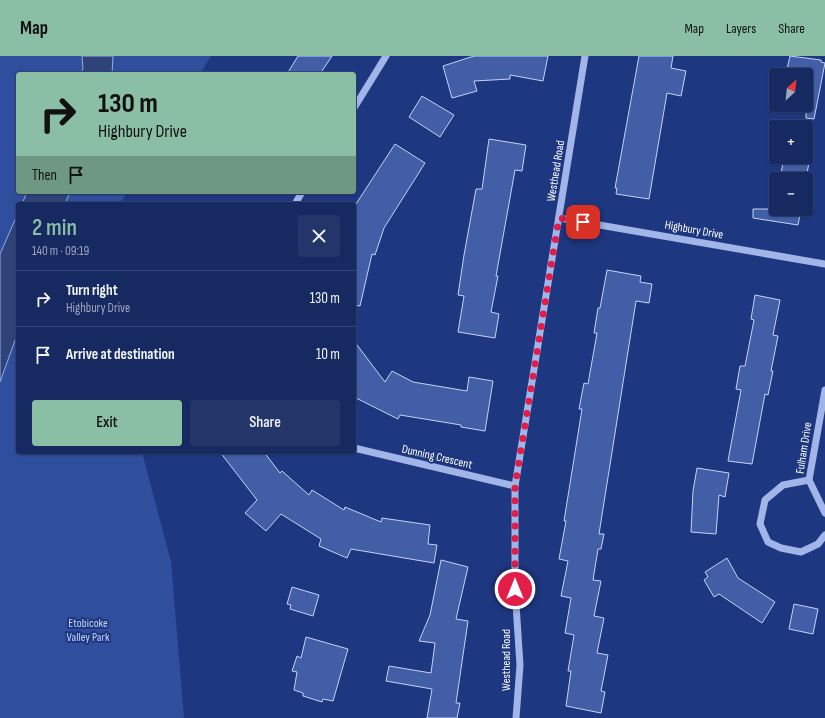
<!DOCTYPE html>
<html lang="en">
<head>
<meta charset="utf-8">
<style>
  :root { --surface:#162960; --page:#233569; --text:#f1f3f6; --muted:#9ea6bd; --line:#354575; --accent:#8abfa5 }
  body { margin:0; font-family:"Sofia Sans Condensed",sans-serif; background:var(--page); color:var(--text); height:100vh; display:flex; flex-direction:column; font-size:15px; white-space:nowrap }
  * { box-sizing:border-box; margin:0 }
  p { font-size:13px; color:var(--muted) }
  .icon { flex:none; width:22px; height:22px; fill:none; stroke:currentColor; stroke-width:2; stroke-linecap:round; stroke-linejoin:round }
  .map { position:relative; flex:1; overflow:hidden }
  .drawer { position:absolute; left:16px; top:146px; width:340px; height:252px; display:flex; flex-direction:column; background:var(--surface); border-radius:4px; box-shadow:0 1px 3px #0004,0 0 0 1px var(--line) }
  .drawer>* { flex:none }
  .banner { position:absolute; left:16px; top:16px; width:340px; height:122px; border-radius:4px; box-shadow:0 1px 3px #0004,0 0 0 1px var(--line); background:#8abfa5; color:#111; overflow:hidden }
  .needle { width:26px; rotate:27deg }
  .tools { position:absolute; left:769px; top:12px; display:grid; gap:8px }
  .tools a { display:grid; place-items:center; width:44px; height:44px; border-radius:4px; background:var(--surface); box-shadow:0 1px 3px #0004,0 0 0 1px var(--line); font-size:20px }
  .pin { position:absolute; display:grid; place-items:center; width:34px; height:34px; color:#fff; margin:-17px; border-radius:8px; box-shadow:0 2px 6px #0006 }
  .me { position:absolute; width:44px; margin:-22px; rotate:0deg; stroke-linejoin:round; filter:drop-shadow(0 0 3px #0008) }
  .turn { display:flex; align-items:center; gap:14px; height:84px; padding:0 16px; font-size:18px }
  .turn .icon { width:52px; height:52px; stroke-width:2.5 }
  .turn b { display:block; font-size:28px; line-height:34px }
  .then { display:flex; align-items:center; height:38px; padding:0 16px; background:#0003; gap:8px; font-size:15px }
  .round { display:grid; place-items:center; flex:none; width:42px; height:42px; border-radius:4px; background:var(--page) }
  .overview { display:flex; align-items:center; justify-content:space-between; height:68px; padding:0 16px }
  h1 { font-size:24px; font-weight:600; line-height:30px; color:var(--accent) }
  .action { display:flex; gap:8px; margin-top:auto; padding:8px 16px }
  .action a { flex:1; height:46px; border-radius:4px; background:var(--accent); color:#111; font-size:16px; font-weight:600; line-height:46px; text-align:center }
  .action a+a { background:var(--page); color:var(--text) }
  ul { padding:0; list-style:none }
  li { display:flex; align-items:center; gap:12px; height:56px; padding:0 16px; border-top:1px solid var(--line) }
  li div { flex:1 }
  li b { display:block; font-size:15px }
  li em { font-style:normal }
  header { display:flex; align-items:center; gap:24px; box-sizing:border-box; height:56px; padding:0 20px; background:var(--accent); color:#111 }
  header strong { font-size:19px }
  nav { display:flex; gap:22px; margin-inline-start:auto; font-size:14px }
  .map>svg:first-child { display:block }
  .green { fill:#304e9e }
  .water { fill:#2f4378; stroke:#94aeea }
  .building { fill:#415ea7; stroke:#c5d3f7 }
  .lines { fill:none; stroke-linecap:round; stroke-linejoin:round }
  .minor { stroke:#a1b5e9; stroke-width:7 }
  .route { stroke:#e11d48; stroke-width:7; stroke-dasharray:0 12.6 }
  .labels { text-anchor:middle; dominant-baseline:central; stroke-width:4; stroke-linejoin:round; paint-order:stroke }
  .street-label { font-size:12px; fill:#fff; stroke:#1d3780 }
  .park-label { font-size:12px; fill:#c5d3f7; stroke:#1d3780 }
</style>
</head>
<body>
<header>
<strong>Map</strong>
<nav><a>Map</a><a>Layers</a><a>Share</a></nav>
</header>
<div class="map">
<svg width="825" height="662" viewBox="0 0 825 662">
  <rect width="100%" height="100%" fill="#1d3780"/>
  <g class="green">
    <polygon points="0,0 82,0 83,13 80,18 18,18 18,136 27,136 22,148 18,148 18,157 0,198"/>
    <polygon points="113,0 211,0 200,18 112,18"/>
    <polygon points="70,136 127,136 120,148 65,148"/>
    <polygon points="18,276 18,396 142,396 171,506 184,662 0,662 0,327"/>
  </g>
  <g class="water">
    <polygon points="82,0 113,0 112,18 80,18 83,13"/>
    <polygon points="27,136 70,136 65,148 22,148"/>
    <polygon points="18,157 18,276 0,326 0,198"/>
  </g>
  <g class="building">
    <polygon points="298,0 332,0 320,18 287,18"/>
    <polygon points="474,0 548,0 543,25 510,19 510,23 474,25 477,35 452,42 443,10"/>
    <polygon points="639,0 673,0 671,12 686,15 681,40 667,37 649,143 616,138 617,132 615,132"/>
    <polygon points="790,0 821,4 821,6 825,7 814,63 806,62 806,19 786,18"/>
    <polygon points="422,40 454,59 440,81 409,61"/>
    <polygon points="489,83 526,89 522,115 515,114 496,220 498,220 491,256 499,258 495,282 458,276 464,240 458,239 464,199 476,133 482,133"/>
    <polygon points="395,88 425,107 384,172 375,199 372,198 360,250 354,249 354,151"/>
    <polygon points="784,101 810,101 806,123 780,123"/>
    <polygon points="753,153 801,153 798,169 753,162"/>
    <polygon points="607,214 641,220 640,226 652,228 649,247 636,245 599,478 604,478 601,493 598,493 593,524 601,525 594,560 604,562 597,597 608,599 601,635 605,636 601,657 566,650 571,615 568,615 574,579 565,577 571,542 561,540 568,505 559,503 566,465 564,465 582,353 579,353 584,327 588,328 597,277 594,277 598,252 600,252"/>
    <polygon points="755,239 780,244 773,279 778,280 771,315 773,315 768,339 765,338 752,408 728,405 741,334 736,333 740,310 745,310 754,264 751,263"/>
    <polygon points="354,285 385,326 392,315 413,326 467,335 469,321 493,325 485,375 461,371 461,369 400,359 398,363 354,341"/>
    <polygon points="220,396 264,396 280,417 282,415 309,439 312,434 344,454 345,451 381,466 382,462 430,469 428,488 437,489 434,507 351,493 347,502 319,490 321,483 281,458 266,475 245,457 257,444"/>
    <polygon points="697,412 729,417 725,441 719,439 716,478 691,476 693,435"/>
    <polygon points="727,502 738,522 775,546 762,567 719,538 714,541 704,524 708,521 705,516"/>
    <polygon points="441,504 468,511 456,563 468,565 456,647 460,647 457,662 427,662 432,633 386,625 389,610 431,617 435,587 419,585 430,559"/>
    <polygon points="292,531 319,539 313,560 290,553 291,549 287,548"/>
    <polygon points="794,548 818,553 813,578 789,573"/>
    <polygon points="306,581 348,593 333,645 323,643 322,646 303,640 303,637 294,634 297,616 292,615 297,600 301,602"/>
  </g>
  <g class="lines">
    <g class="minor">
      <polyline points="354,52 386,0"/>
      <polyline points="295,148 302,136"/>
      <polyline points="559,162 825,208"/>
      <polyline points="825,334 809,424 825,457"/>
      <polyline points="354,392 515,430"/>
      <polyline points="809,424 783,429 765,444 760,468 768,486 781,492 801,496 818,488 825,479"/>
      <polyline points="516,662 520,609 515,533 515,430 585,0"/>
    </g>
  </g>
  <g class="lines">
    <polyline class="route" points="515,533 515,430 559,162 583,166"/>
  </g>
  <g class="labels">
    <g class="street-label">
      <text transform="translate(556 115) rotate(-81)">Westhead Road</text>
      <text transform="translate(694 174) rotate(10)">Highbury Drive</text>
      <text transform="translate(804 392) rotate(-81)">Fulham Drive</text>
      <text transform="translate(437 401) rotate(13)">Dunning Crescent</text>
      <text transform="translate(506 604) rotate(-90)">Westhead Road</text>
    </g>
    <g class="park-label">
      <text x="88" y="567">Etobicoke<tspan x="88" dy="14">Valley Park</tspan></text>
    </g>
  </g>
</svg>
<div class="tools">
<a><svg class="needle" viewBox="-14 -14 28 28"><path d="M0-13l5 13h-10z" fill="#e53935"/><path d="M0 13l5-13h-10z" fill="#9ea6bd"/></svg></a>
<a>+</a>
<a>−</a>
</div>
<div class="pin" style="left:583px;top:166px;background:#d93025"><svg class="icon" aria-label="arrive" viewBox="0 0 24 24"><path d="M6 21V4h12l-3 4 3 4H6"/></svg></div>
<svg class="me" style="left:515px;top:533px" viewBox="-20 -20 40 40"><circle r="17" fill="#e11d48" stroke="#fff" stroke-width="3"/><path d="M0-11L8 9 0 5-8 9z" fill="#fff"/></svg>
<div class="banner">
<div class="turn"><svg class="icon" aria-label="right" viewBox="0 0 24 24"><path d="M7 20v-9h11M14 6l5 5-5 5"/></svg><div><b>130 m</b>Highbury Drive</div></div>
<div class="then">Then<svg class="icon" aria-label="arrive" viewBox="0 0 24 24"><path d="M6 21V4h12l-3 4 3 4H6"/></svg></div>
</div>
<section class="drawer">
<div class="overview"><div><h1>2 min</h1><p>140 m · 09:19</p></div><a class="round"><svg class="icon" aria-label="close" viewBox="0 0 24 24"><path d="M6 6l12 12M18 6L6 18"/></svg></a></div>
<ul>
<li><svg class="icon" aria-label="right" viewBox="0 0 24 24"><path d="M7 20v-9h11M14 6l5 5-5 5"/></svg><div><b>Turn right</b><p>Highbury Drive</p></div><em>130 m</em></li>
<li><svg class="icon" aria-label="arrive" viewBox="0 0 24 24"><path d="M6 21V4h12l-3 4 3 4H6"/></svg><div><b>Arrive at destination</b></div><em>10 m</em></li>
</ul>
<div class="action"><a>Exit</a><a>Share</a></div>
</section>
</div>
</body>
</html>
